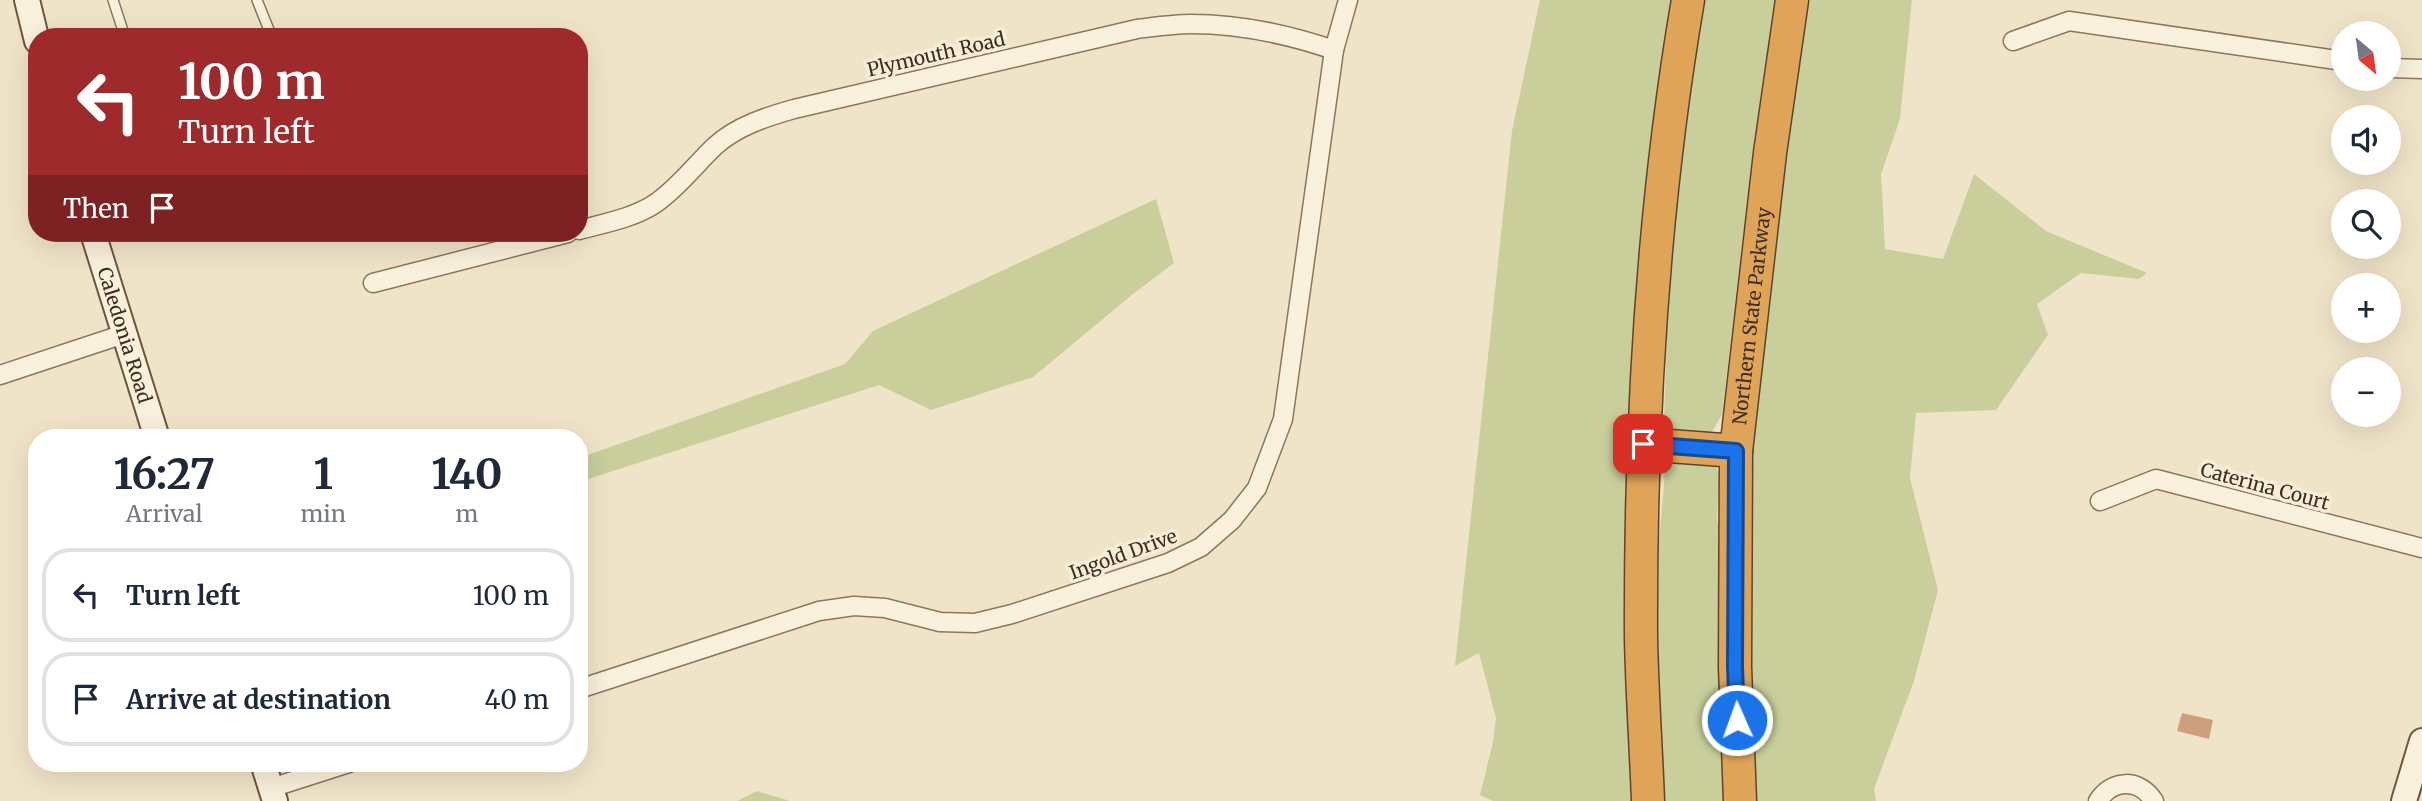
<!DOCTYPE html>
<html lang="en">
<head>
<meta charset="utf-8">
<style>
  :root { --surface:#fff; --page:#f2f2f3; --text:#1f2937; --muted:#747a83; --line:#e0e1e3 }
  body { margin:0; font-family:Merriweather,serif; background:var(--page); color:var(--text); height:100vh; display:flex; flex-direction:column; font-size:26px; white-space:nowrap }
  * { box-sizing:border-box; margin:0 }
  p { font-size:23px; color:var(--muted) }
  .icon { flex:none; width:38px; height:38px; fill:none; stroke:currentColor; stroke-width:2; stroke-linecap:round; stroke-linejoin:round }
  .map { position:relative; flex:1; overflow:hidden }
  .drawer { position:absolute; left:28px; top:429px; width:560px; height:343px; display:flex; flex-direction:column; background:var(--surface); border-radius:28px; box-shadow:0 7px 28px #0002 }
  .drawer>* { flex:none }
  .banner { position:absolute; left:28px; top:28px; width:560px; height:214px; border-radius:28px; box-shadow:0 7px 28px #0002; background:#9e2a2b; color:#fff; overflow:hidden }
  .needle { width:46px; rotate:151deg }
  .controls { position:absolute; left:2331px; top:21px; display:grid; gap:14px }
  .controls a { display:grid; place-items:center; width:70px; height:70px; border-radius:50%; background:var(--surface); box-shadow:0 7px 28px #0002; font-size:35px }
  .pin { position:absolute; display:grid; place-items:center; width:60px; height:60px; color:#fff; margin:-30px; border-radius:14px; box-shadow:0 4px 10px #0006 }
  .me { position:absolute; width:77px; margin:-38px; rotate:358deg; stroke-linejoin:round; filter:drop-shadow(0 0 5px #0008) }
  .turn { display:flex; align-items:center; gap:24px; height:147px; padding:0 35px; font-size:32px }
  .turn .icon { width:91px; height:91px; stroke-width:2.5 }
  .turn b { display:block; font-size:49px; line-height:60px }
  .then { display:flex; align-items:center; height:66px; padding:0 35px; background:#0003; gap:14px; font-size:26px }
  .eta { display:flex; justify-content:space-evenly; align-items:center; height:119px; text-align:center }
  .eta b { font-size:42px; font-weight:700; line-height:49px }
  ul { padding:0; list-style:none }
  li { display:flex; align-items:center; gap:21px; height:94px; margin:0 14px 10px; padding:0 21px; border:4px solid var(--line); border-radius:28px }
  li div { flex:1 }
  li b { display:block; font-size:26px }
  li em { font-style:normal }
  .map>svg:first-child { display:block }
  .green { fill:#c9cf9b }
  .building { fill:#cf9f7d }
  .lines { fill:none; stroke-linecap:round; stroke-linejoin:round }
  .lane-casing { stroke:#8d765c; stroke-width:12 }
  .street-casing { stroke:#8d765c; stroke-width:21 }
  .secondary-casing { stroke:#6f573f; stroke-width:28 }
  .highway-casing { stroke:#5b4430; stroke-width:35 }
  .lane { stroke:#faf1dc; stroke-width:9 }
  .street { stroke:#faf1dc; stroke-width:18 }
  .secondary { stroke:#faf1dc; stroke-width:24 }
  .highway { stroke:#e0a458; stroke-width:32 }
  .route-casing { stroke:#114b97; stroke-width:18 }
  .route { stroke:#1a73e8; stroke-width:12 }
  .labels { text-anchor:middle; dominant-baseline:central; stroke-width:7; stroke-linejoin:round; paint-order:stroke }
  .street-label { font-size:19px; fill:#3d2e20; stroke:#f7eed8 }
</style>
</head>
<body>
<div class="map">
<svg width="2422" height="801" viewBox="0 0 2422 801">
  <rect width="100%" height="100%" fill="#f0e4c8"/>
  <g class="green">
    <polygon points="1540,0 1675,0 1651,176 1628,423 1627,658 1636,801 1493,801 1480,795 1493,742 1496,718 1479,653 1455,666 1512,131"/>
    <polygon points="1698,0 1779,0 1752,158 1722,415 1711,433 1694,440 1677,434 1664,416 1667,337 1659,310"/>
    <polygon points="1808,0 1912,0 1900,119 1881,174 1885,249 1943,259 1974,174 2046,231 2147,273 2139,279 2081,273 2037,304 2048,335 1996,410 1916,413 1910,478 1938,590 1914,681 1874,789 1876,801 1750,801 1746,521 1778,206"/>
    <polygon points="1156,199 1174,263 1133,294 1033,377 931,410 879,385 579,482 579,458 845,364 873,331"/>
    <polygon points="1670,462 1713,462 1719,473 1717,521 1725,536 1726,801 1659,801 1656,577 1665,472"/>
    <polygon points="757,791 790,801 737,801"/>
  </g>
  <polygon class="building" points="2182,713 2213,720 2209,739 2177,731"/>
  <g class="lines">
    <defs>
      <g id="lane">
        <polyline points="113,0 125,37"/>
        <polyline points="257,0 271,35 266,37"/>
      </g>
      <g id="street">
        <polyline points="2013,41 2069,21 2343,61"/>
        <polyline points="2389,68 2422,69"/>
        <path d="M 579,230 C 605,223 634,218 656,203 C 679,187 695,165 715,146 C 737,126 766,117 794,109 L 1137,29 C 1154,27 1173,24 1191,24 C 1240,24 1287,34 1334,50"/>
        <polyline points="373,283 568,233"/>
        <polyline points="0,375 124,334"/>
        <polyline points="2100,501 2156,479 2422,548"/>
        <polyline points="579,689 819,611 854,606 885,608 940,622 975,623 1012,614 1168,563 1201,547 1232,520 1257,488 1283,419 1334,50 1348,0"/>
        <polyline points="271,788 349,763"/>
        <path d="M 2098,801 C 2112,779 2139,778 2154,801"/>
      </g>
      <g id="secondary">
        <polyline points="27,0 37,41"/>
        <path id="s1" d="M 93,233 L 157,438"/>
        <polyline points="263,763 275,801"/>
        <polyline points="2404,801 2422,741"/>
      </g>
      <g id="highway">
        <polyline points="1643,444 1736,451"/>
        <path d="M 1648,801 C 1646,747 1642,692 1641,637 C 1640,424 1652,210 1688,0"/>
        <path id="s2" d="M 1740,801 L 1735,667 L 1736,451 L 1770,153 L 1792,0"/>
      </g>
    </defs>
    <use href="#lane" class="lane-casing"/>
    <use href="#street" class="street-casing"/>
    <use href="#secondary" class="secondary-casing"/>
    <use href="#highway" class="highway-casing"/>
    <use href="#lane" class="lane"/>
    <use href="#street" class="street"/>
    <use href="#secondary" class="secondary"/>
    <use href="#highway" class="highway"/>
  </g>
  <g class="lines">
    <defs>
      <polyline id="route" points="1643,444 1736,451 1735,667 1737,720"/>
    </defs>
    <use href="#route" class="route-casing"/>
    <use href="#route" class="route"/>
  </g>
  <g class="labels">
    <g class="street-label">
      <text transform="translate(936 54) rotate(-13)">Plymouth Road</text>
      <text stroke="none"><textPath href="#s2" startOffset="486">Northern State Parkway</textPath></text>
      <text stroke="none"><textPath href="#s1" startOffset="107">Caledonia Road</textPath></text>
      <text transform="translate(2265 486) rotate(15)">Caterina Court</text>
      <text transform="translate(1123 554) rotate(-20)">Ingold Drive</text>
    </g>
  </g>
</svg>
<div class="controls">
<a><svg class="needle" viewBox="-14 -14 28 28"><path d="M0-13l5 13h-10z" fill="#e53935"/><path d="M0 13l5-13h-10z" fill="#747a83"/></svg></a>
<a><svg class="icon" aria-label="sound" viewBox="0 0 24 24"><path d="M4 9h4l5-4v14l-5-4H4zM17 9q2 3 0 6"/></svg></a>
<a><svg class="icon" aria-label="search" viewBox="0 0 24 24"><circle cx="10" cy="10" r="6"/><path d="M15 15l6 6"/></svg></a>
<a>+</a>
<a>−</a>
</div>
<div class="pin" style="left:1643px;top:444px;background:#d93025"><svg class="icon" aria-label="arrive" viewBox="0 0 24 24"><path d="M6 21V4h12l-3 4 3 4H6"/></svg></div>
<svg class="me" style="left:1737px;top:720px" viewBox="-20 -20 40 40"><circle r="17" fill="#1a73e8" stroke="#fff" stroke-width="3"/><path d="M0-11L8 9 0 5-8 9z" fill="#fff"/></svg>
<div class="banner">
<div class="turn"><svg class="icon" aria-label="left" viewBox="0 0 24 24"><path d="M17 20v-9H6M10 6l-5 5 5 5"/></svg><div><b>100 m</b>Turn left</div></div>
<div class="then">Then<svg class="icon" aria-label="arrive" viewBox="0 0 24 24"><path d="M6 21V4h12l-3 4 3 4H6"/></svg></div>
</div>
<section class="drawer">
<div class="eta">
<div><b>16:27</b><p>Arrival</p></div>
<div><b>1</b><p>min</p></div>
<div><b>140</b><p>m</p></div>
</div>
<ul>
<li><svg class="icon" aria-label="left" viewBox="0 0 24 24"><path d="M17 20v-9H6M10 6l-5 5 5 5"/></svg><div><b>Turn left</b></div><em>100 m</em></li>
<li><svg class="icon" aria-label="arrive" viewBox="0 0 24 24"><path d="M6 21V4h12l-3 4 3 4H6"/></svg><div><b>Arrive at destination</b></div><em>40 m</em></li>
</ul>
</section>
</div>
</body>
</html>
